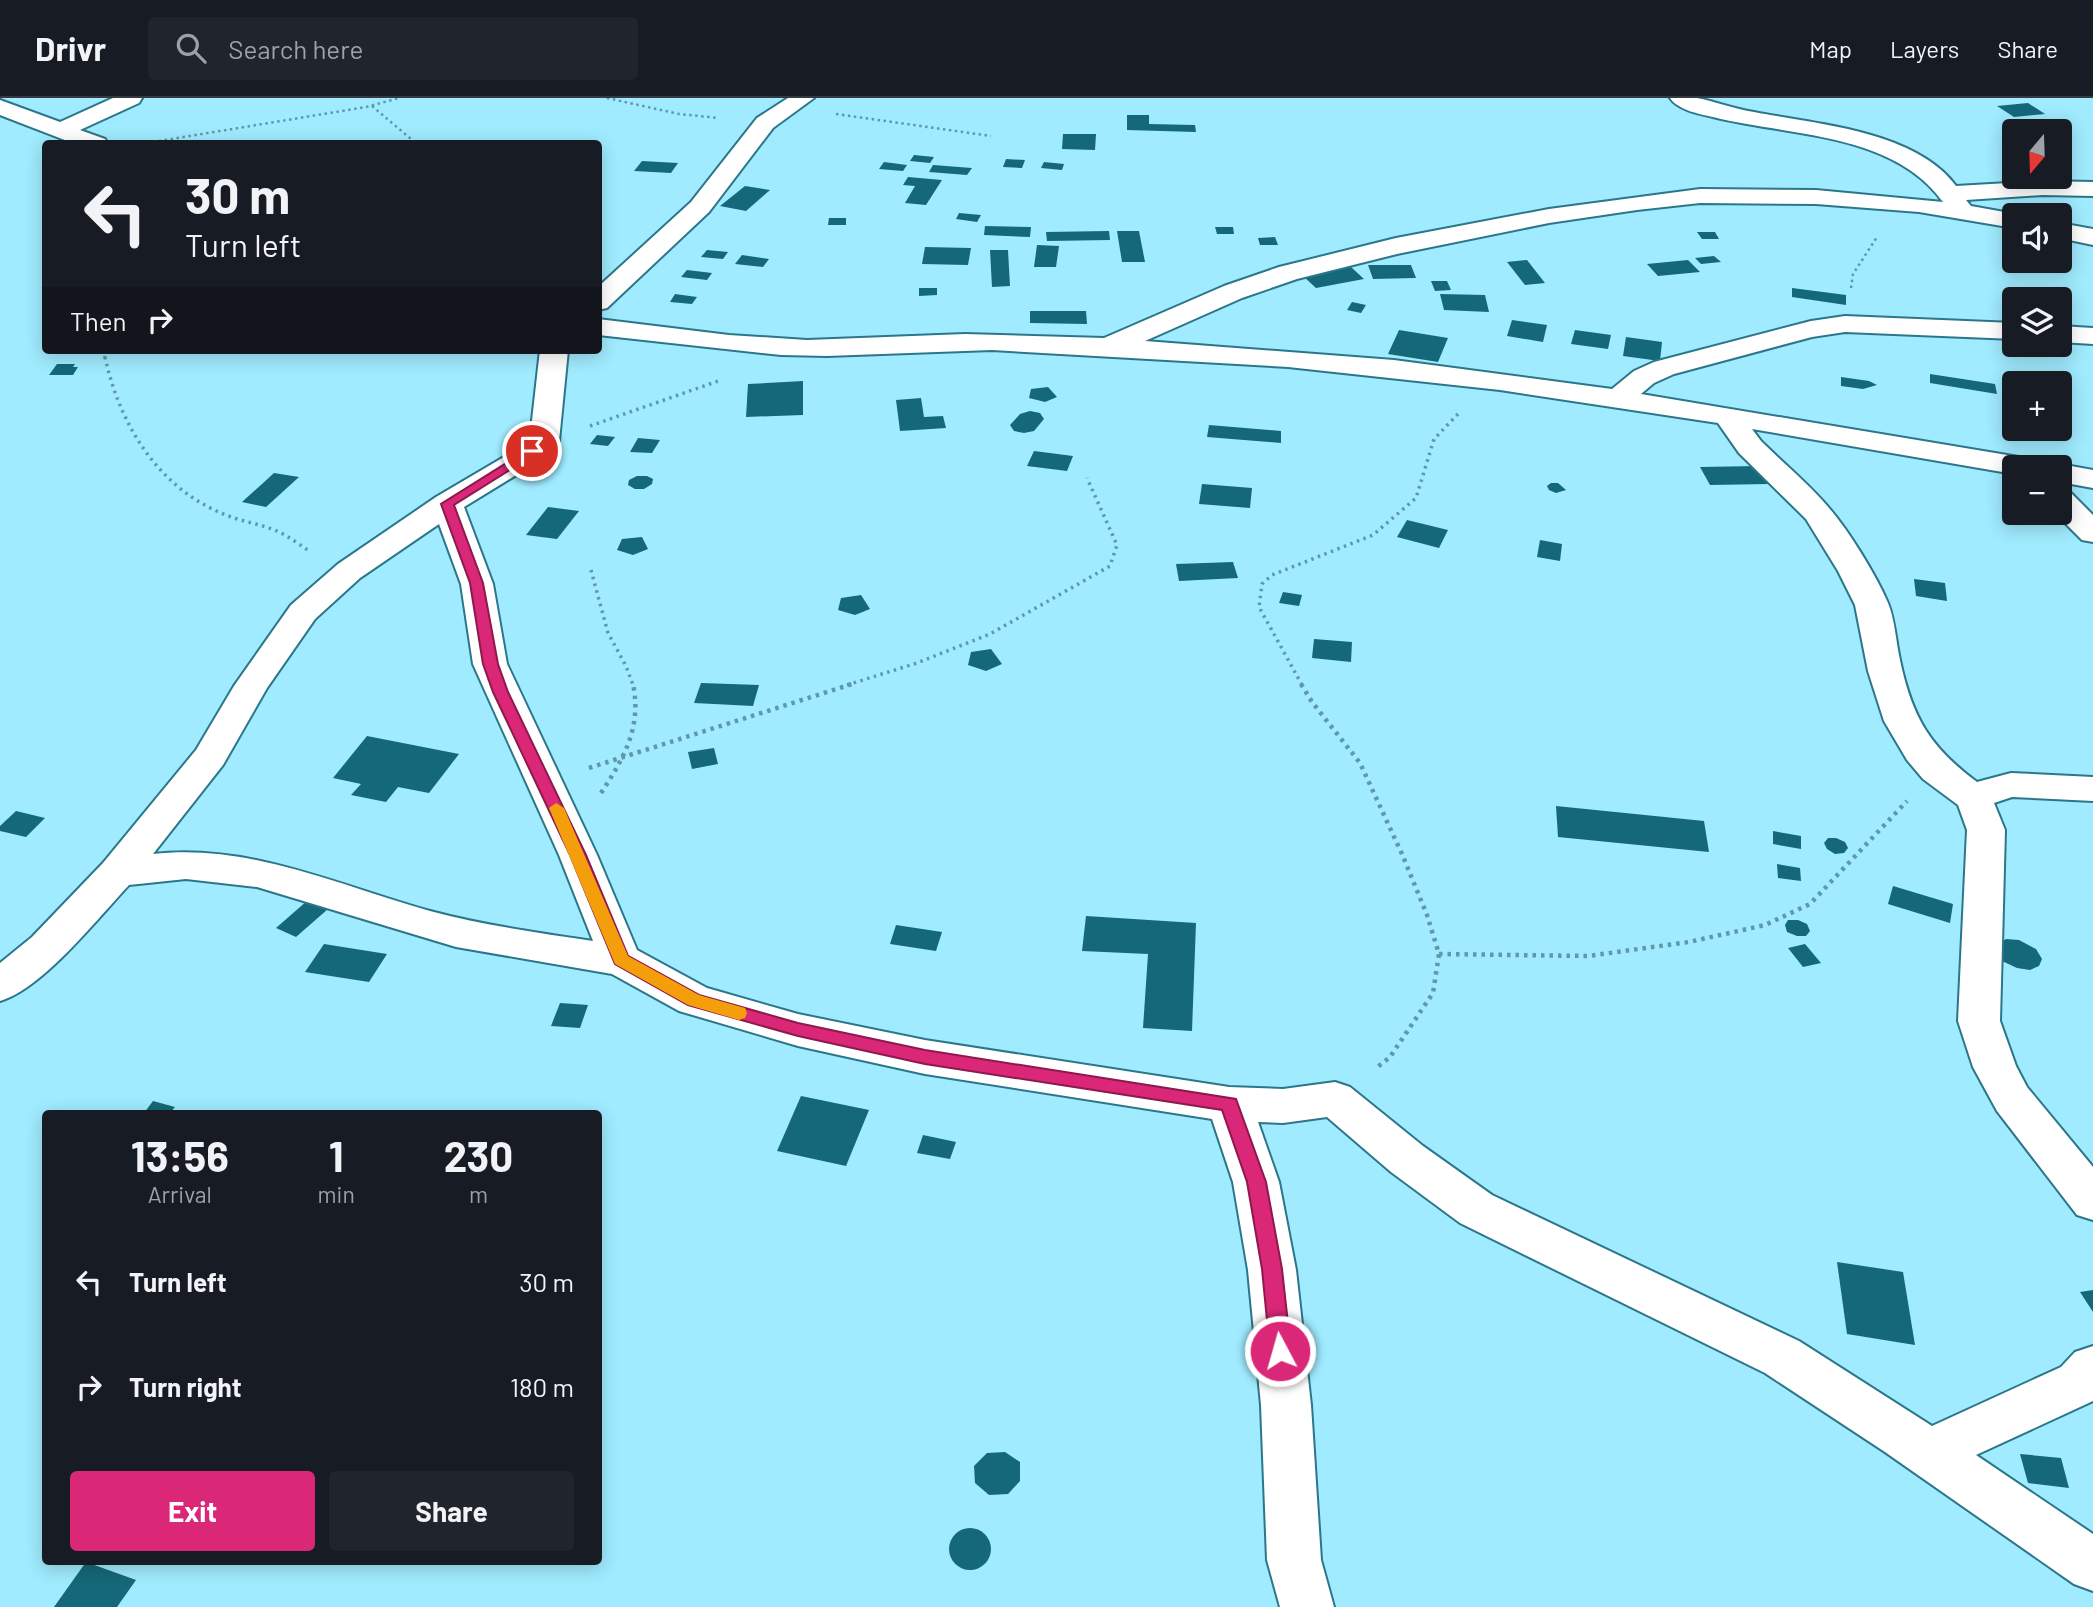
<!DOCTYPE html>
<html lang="en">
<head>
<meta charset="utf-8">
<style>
  :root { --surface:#171b24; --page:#20242c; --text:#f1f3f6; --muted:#9ea1a6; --line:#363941; --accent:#db2777 }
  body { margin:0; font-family:Barlow,sans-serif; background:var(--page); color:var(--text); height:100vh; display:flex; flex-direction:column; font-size:26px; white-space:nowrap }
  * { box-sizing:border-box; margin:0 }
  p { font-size:23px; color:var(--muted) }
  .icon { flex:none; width:38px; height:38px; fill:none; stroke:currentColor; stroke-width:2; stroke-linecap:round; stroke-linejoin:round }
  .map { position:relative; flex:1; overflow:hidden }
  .side { position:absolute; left:42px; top:1012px; width:560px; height:455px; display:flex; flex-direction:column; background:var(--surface); border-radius:7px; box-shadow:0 4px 18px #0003 }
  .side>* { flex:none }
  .guide { position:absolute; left:42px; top:42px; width:560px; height:214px; border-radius:7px; box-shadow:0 4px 18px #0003; background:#171b24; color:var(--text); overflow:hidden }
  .needle { width:46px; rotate:199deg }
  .tools { position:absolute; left:2002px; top:21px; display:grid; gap:14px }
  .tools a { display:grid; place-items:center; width:70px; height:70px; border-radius:7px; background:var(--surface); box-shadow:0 4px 18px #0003; font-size:35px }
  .pin { position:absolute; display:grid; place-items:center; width:60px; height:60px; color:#fff; margin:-30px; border:4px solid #fff; border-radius:50%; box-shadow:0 2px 7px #0007 }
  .me { position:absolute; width:77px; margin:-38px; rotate:354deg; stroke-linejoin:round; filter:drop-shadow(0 0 5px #0008) }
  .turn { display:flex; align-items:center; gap:24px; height:147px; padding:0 28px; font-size:32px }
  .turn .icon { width:91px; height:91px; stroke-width:2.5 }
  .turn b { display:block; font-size:49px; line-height:60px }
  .then { display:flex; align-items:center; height:66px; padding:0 28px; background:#0003; gap:14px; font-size:26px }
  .eta { display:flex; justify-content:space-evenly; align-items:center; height:119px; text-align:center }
  .eta b { font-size:42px; font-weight:700; line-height:49px }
  .action { display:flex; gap:14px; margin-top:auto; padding:14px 28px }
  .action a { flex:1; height:80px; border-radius:7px; background:var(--accent); color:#fff; font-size:28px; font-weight:700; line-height:80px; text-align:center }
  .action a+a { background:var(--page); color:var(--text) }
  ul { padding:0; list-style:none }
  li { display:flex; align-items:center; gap:21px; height:105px; padding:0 28px }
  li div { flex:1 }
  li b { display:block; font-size:26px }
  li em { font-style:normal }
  header { display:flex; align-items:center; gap:42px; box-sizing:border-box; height:98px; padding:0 35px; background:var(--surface); border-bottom:2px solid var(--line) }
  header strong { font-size:33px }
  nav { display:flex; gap:38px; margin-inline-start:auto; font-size:24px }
  .search { width:490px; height:63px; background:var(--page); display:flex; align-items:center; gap:18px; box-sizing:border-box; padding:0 24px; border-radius:7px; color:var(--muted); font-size:26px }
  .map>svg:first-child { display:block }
  .building { fill:#156879 }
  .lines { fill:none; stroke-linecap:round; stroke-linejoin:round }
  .minor-casing { stroke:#2b7789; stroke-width:4 }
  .path-far2 { stroke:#5f98a7; stroke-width:2.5; stroke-dasharray:2.5 3.5; stroke-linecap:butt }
  .path-far1 { stroke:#5f98a7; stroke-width:3.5; stroke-dasharray:2.5 4.5; stroke-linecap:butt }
  .path { stroke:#5f98a7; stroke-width:4.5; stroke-dasharray:3.5 5; stroke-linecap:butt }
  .minor { fill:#fff; fill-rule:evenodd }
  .route { fill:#db2777; stroke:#8e194d; stroke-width:2 }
  .slow { fill:#f59e0b }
</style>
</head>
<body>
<header>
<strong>Drivr</strong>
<div class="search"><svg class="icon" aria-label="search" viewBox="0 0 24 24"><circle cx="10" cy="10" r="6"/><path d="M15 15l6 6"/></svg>Search here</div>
<nav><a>Map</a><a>Layers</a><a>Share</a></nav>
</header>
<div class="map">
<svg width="2093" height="1509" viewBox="0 0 2093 1509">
  <rect width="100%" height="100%" fill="#a0ebff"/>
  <g class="building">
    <polygon points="2028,5 2045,16 2014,19 1997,8"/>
    <polygon points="1127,17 1149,17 1149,26 1195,27 1196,34 1127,32"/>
    <polygon points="1063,36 1096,36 1095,52 1062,51"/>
    <polygon points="914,57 934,59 930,65 910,63"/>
    <polygon points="1006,61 1025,62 1022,70 1003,69"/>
    <polygon points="642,63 678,65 671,75 634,73"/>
    <polygon points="884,64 907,67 903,73 879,71"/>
    <polygon points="1044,64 1064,66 1062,72 1041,70"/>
    <polygon points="933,67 972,70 967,77 929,74"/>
    <polygon points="908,79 942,82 926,107 905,105 915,88 903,87"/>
    <polygon points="745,88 770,92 746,113 720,108"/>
    <polygon points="959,115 981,117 977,124 956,121"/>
    <polygon points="829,120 846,120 846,127 828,127"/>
    <polygon points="985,128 1031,129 1030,139 984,137"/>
    <polygon points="1215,129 1233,129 1234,136 1217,136"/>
    <polygon points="1109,133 1110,142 1047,143 1046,134"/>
    <polygon points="1117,133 1139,133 1145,164 1122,164"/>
    <polygon points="1697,134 1715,134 1719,141 1702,141"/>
    <polygon points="1275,139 1278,147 1260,147 1258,140"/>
    <polygon points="1037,147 1059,148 1056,169 1034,169"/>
    <polygon points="925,149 971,150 968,167 922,166"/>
    <polygon points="707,152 728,154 723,161 701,159"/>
    <polygon points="990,152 1008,152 1010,188 992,189"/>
    <polygon points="742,157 769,161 763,169 735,166"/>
    <polygon points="1714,158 1721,164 1701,166 1695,160"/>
    <polygon points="1527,162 1545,185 1525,187 1507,164"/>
    <polygon points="1688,162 1700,174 1658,178 1647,166"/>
    <polygon points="1368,167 1411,167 1416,180 1373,181"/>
    <polygon points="1351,169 1364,181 1316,190 1303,178"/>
    <polygon points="687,172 712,175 707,182 681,179"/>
    <polygon points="1431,183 1447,183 1451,192 1435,193"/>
    <polygon points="919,190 937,190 937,197 919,198"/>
    <polygon points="1792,190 1846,197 1846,207 1792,199"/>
    <polygon points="675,196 697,199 692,206 670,204"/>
    <polygon points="1440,196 1485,197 1489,214 1444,212"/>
    <polygon points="1352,204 1366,207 1361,215 1347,212"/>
    <polygon points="1030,213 1086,213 1087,226 1030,225"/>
    <polygon points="1512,222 1547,227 1543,244 1507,238"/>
    <polygon points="1399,232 1448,240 1438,264 1388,256"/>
    <polygon points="1575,232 1611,237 1608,251 1571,246"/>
    <polygon points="1626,239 1662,244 1660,263 1623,258"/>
    <polygon points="57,266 75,266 73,269 78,269 73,277 49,277"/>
    <polygon points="1930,276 1995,286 1997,296 1930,285"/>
    <polygon points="1841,279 1869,283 1877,287 1863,291 1841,288"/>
    <polygon points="803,283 803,317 746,319 748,286"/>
    <polygon points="1048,289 1057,299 1045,304 1029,300 1031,291"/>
    <polygon points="921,300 924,319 943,318 946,330 900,333 896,302"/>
    <polygon points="1030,313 1040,315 1044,321 1034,333 1024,335 1014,333 1010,327 1020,316"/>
    <polygon points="1209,327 1281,333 1281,345 1207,339"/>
    <polygon points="597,337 615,339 608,348 590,346"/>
    <polygon points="638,340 660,342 652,355 630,354"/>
    <polygon points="1034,353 1073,358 1067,373 1027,368"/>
    <polygon points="1759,368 1769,386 1710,387 1700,369"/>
    <polygon points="274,375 299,379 266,409 242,404"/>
    <polygon points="637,378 647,378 653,381 652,386 644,391 635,391 628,387 629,382"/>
    <polygon points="1551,385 1558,385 1566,392 1556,395 1549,392 1547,388"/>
    <polygon points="1202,386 1252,390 1250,410 1199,406"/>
    <polygon points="548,409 579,413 557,441 526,437"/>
    <polygon points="1407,422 1448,432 1439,450 1397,439"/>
    <polygon points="642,439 648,451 633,457 617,452 622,441"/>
    <polygon points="1540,442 1562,446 1560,463 1537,459"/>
    <polygon points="1233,464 1238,480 1179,483 1176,466"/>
    <polygon points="1914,481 1945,485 1947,503 1916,498"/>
    <polygon points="1283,494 1302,497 1299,508 1279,505"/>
    <polygon points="861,497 870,511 855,517 838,512 841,500"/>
    <polygon points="1314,541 1352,544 1351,564 1312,560"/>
    <polygon points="991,551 1002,566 986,573 968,567 971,554"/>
    <polygon points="701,585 759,587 753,608 694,605"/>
    <polygon points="367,638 459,656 429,695 398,689 386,704 351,697 361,686 333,680"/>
    <polygon points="714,650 718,666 692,671 688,654"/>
    <polygon points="1556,708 1704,723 1709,754 1558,739"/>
    <polygon points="16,713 45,720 26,739 0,733 0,728"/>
    <polygon points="1773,733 1801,738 1801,751 1773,746"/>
    <polygon points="1828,740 1836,740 1845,744 1848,750 1844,755 1835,756 1827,751 1824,745"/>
    <polygon points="1777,766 1800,770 1801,783 1778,780"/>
    <polygon points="1893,788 1953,806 1950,825 1888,806"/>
    <polygon points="308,802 328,811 296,839 276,830"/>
    <polygon points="1086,818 1196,825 1192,933 1143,930 1148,856 1082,853"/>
    <polygon points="1788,822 1798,822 1807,826 1810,833 1806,838 1797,838 1787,834 1785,827"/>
    <polygon points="896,827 942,834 936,853 890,846"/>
    <polygon points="2006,841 2019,842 2036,851 2042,861 2039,868 2030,872 2017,870 2002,863 1997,856 1998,846"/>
    <polygon points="324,846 387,856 369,884 305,874"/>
    <polygon points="1805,846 1821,865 1803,869 1788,850"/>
    <polygon points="560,905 588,907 580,930 551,928"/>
    <polygon points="801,998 869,1012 846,1068 777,1053"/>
    <polygon points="153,1003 175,1009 170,1015 144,1015"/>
    <polygon points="923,1037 956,1044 950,1061 917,1055"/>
    <polygon points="1837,1164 1903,1174 1915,1247 1847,1236"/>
    <polygon points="2093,1192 2093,1214 2080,1194"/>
    <polygon points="1005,1354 1020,1364 1020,1383 1008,1396 989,1397 975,1385 974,1368 987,1355"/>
    <polygon points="2020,1356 2061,1360 2069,1390 2028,1385"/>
    <circle cx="970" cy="1451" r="21"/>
    <polygon points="86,1464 136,1482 117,1509 54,1509"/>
  </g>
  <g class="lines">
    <defs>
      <g id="minor">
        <polygon points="113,0 142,0 139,5 80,32 105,41 108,46 75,46 0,17 0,2 60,24"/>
        <polygon points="788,0 814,0 773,30 709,114 607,210 598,212 598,189 691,104 757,20"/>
        <path d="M 1670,0 C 1679,0 1688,0 1697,0 C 1713,3 1735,11 1754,14 C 1816,26 1916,33 1956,88 L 2042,83 L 2093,84 L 2093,98 L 2042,97 L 1966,102 L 1971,108 L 2021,117 L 2014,117 L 2014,130 L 1919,114 L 1816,106 L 1700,105 L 1637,112 L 1549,125 L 1397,156 L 1297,181 L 1242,200 L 1145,243 L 1394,262 L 1612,291 L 1634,273 L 1654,264 L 1811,223 L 1845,218 L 2014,225 L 2014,241 L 1845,234 L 1812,239 L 1674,276 L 1654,285 L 1641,296 L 2025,360 L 2036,363 L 2040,369 L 2014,369 L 2014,376 L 1752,331 L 1761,343 C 1783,365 1809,386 1829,410 C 1849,433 1876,477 1888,505 C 1895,522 1896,544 1900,562 C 1912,620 1931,650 1977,684 L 2011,675 L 2093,679 L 2093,703 L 2012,699 L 1994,705 L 2005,732 L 2000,923 L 2016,968 L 2027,989 L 2093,1069 L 2093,1122 L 2077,1117 L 1997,1013 L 1973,969 L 1958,923 L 1967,732 L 1958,707 L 1923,681 L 1907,662 L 1884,623 L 1868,573 L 1855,507 L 1838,473 L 1806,421 L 1739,355 L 1718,325 L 1500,292 L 1288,269 L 992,252 L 827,258 L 781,257 L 598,237 L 598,221 L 729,237 L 807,242 L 965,236 L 1104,240 L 1224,188 L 1279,169 L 1396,140 L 1549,111 L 1700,91 L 1816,92 L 1943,104 C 1893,34 1788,38 1713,19 C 1699,16 1678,12 1670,0 Z"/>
        <polygon points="2060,125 2093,131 2093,147 2060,140"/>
        <polygon points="2060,228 2093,230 2093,246 2060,244"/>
        <path d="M 540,252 L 568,252 L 559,343 L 531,368 L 464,409 L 493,486 L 507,566 L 597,757 L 637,852 L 707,890 L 798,916 L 925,942 L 1229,989 L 1283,991 L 1335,984 L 1350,989 L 1423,1048 L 1492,1097 L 1799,1243 L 1932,1328 L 2061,1269 L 2075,1254 L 2093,1248 L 2093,1303 L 1976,1357 L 2093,1436 L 2093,1493 L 2074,1486 L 1885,1354 L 1765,1275 L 1460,1125 L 1391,1074 L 1327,1019 L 1283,1025 L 1258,1024 L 1279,1084 L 1296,1172 L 1311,1307 L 1321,1462 L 1334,1509 L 1280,1509 L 1267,1462 L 1261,1307 L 1248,1172 L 1233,1084 L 1212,1021 L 925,976 L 798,948 L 679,913 L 612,876 L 456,849 L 257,789 L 186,781 L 129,787 C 98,820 42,891 0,903 L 0,865 L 32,839 L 103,765 L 196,652 L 234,588 L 291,507 L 338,466 L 436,399 L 509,356 L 530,340 ZM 439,426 L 461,486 L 473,566 L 559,757 L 593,843 C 538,835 483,827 430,813 C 340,788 249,745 153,756 L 223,667 L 267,590 L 315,521 L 360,480 Z"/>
        <polygon points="2060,366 2093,372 2093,390 2060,384 2060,369 2049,369"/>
        <polygon points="2060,393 2071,395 2093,417 2093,444 2082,442 2055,415 2060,415"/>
      </g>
    </defs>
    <use href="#minor" class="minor-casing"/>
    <g class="path-far2">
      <polyline points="607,0 679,16 719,20"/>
      <polyline points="372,8 417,46"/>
      <polyline points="836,16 991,38"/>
      <polyline points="141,46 366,9 399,0"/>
      <polyline points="1851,190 1853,176 1877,139"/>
      <polyline points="103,252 105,261"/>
    </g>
    <g class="path-far1">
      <path d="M 105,259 C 120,328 159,391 226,417 C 243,424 261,426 277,433 C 288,438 299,446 309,453"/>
      <polyline points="590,328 721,282"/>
      <polyline points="591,472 608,535 626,568 633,587"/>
      <polyline points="847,587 917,565 990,536 1110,468 1117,447 1087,380"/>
      <polyline points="1302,587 1259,509 1262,486 1272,477 1373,437 1416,400 1434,341 1458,316"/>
    </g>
    <g class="path">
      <polyline points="1301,586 1312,604 1360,665 1402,756 1427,817 1439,856 1433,895 1390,959 1375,971"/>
      <polyline points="589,670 852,586"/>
      <path d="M 601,695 C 624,660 642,629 633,586"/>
      <polyline points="1439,856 1588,858 1689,844 1765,827 1810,806 1907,703"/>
    </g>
    <use href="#minor" class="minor"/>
  </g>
  <polygon class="route" points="532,349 537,350 537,355 454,407 483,485 498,566 508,594 586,757 628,858 699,897 798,925 925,952 1236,1001 1266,1084 1282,1171 1291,1253 1288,1259 1280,1262 1273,1259 1270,1253 1262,1171 1247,1084 1222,1012 925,966 798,938 688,907 615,866 570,757 493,594 483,566 470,485 441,406"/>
  <polygon class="slow" points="556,705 564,710 628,858 699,897 745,910 747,915 745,920 739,922 688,907 615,866 549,710"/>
</svg>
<div class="tools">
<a><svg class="needle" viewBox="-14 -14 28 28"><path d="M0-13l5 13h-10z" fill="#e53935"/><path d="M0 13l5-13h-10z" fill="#9ea1a6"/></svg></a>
<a><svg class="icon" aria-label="sound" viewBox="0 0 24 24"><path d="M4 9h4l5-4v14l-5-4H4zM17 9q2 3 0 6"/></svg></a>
<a><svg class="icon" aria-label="layers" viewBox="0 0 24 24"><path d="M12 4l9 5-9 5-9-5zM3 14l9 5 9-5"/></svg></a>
<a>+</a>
<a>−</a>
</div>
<div class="pin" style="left:532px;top:353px;background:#d93025"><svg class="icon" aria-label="arrive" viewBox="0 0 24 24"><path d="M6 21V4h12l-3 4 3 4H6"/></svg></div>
<svg class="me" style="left:1280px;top:1253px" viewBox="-20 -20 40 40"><circle r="17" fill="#db2777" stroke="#fff" stroke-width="3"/><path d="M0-11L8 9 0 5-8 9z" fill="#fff"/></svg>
<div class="guide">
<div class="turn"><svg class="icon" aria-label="left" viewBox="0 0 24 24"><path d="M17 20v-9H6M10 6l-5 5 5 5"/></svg><div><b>30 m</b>Turn left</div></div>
<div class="then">Then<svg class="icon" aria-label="right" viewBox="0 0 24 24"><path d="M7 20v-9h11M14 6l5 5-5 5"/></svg></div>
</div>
<section class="side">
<div class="eta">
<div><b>13:56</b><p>Arrival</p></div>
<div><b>1</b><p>min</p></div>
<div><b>230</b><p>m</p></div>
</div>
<ul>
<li><svg class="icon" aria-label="left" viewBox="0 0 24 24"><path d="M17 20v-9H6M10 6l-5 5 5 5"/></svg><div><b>Turn left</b></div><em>30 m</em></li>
<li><svg class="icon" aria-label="right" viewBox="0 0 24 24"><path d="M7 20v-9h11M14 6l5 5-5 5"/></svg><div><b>Turn right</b></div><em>180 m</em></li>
</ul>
<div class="action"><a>Exit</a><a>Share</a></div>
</section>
</div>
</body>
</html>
